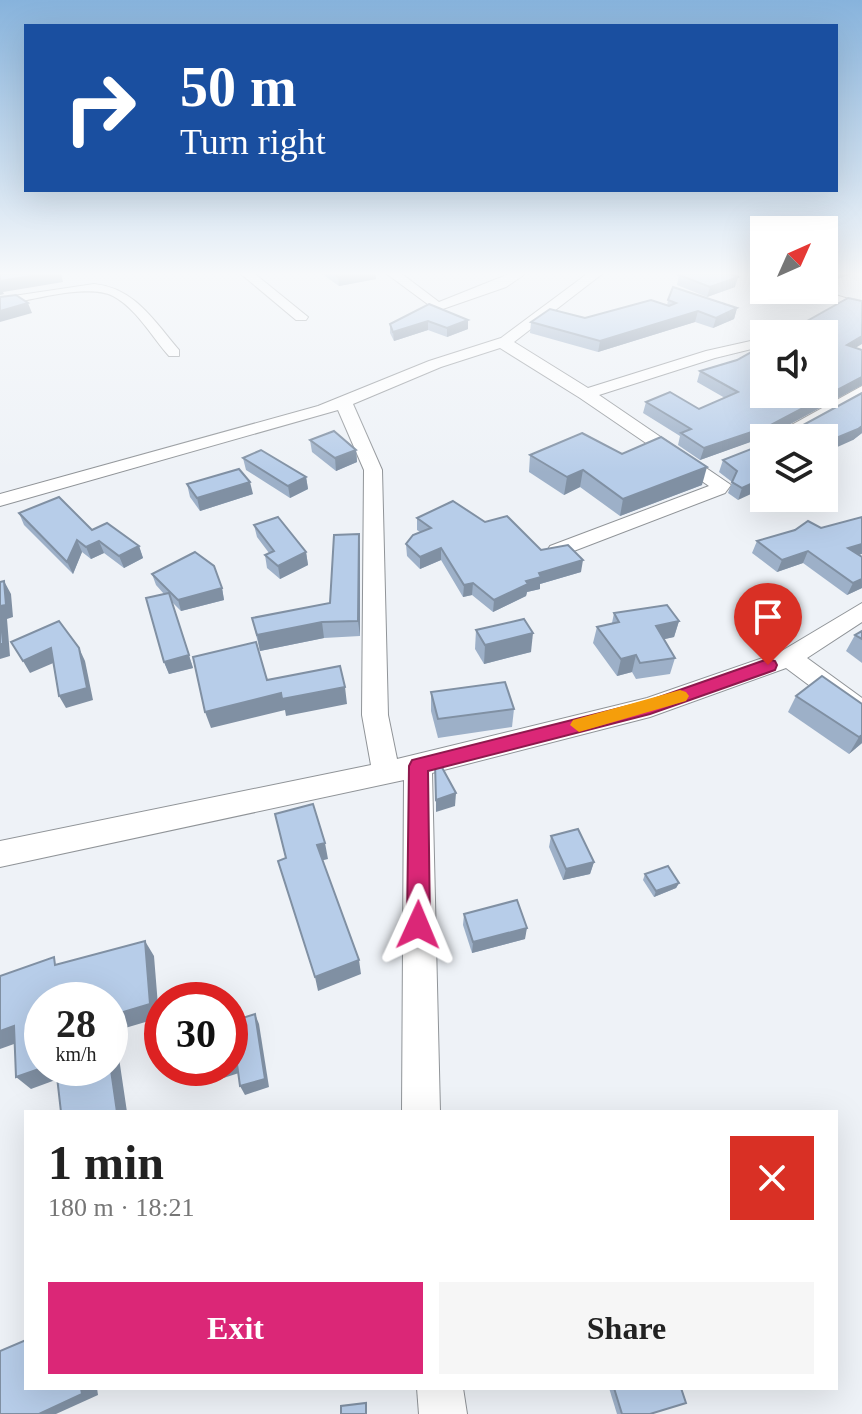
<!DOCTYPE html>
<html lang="en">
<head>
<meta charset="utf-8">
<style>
  :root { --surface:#fff; --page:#f6f6f6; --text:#222; --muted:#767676; --accent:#db2777 }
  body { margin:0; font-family:Georgia,serif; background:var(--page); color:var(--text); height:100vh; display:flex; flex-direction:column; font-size:30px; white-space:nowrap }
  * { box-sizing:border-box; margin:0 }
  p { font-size:26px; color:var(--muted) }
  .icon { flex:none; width:44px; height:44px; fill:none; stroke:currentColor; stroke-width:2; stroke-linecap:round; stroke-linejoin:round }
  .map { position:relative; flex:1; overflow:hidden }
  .sheet { position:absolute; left:24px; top:1110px; width:814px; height:280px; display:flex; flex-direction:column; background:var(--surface); border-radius:0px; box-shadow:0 8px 32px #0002 }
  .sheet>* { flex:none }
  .hud { position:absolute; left:24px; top:24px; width:814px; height:168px; border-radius:0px; box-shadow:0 8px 32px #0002; background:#1a4fa0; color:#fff; overflow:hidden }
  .needle { width:52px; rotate:45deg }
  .fabs { position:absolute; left:750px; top:216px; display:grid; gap:16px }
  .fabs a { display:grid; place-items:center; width:88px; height:88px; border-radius:0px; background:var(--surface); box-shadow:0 8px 32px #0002; font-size:40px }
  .speed { position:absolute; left:24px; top:982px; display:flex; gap:16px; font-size:40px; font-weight:700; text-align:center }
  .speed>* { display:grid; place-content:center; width:104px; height:104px; border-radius:50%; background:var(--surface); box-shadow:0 8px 32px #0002; line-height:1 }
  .speed small { font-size:20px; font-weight:400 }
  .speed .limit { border:12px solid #d22; background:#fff; color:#111 }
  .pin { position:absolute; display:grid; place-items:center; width:68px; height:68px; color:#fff; margin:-82px -34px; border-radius:50% 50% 50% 0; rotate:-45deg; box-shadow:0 0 8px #0007 }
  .pin .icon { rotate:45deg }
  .me { position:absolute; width:88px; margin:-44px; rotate:1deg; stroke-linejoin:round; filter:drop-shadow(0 0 6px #0008) }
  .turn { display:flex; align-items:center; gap:28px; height:168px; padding:0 24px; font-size:36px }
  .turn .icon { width:104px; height:104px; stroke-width:2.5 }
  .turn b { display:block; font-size:56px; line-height:68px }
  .round { display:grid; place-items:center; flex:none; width:84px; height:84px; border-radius:0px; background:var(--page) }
  .overview { display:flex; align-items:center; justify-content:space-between; height:136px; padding:0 24px }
  h1 { font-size:48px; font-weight:800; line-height:60px }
  .button { display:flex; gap:16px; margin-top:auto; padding:16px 24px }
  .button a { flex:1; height:92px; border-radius:0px; background:var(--accent); color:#fff; font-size:32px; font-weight:800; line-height:92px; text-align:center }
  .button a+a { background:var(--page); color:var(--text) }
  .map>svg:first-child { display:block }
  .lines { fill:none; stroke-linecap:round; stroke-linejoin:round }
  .minor-casing { stroke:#909498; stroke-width:2 }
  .minor { fill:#fff; fill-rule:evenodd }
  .wall { fill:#9db0c8 }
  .shaded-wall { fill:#8090a3 }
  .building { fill:#b7cde9; stroke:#8090a3; stroke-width:2 }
  .route { fill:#db2777; stroke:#8e194d; stroke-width:2 }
  .slow { fill:#f59e0b }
</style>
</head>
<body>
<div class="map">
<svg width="862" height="1414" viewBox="0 0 862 1414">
  <rect width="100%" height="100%" fill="#eef2f7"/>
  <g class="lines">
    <defs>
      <g id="minor">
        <polygon points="241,274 255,274 308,317 306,320 296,320"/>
        <polygon points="387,274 402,274 439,302 509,274 525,274 506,287 437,311"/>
        <polygon points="587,274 602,274 514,342 588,388 706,351 764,338 764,346 715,358 599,395 731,485 725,493 558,557 547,551 550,546 709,486 580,398 500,348 441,367 353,404 382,470 388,715 397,759 647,698 780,652 862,603 862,622 807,658 862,698 862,721 853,718 786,668 650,717 432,773 440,1112 402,1112 404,780 0,867 0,841 371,765 362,715 364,470 338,410 0,506 0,494 318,406 429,361 501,338"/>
        <polygon points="754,274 764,274 764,280"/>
        <path d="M 94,284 C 135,288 154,321 179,350 L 179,356 L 169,356 C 152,337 136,308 113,296 C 88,283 27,301 0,306 L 0,298 Z"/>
        <polygon points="798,290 819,290 862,303 862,311"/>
        <polygon points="862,386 862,398 790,438 768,438"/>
        <polygon points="417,1388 463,1388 467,1414 419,1414"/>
      </g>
    </defs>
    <use href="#minor" class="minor-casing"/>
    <use href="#minor" class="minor"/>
  </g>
  <g class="wall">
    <polygon points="322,274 376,274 376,279 339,286"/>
    <polygon points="824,274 852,274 834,280 824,276"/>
    <polygon points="679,275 735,287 707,297 677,285"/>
    <polygon points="668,300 737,308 734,319 713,328 695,322 598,352 530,333 531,322 585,318 667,306"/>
    <polygon points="429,304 468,329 447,337 428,330 394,341 390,333 390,324"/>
    <polygon points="855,348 862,350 862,385 781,429 796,429 862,393 862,433 853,440 824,438 768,438 769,435 700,460 678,445 680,436 643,413 646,402 699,409 725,398 697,382 700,371 737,360"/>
    <polygon points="310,440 356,450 357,462 336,471 312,452"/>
    <polygon points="764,444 738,500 728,493 732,482 719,472 723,460"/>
    <polygon points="622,454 702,485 620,516 580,487 564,495 529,472 530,455"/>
    <polygon points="243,458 306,477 308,489 290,498 246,470"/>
    <polygon points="187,484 253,494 200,511 190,497"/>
    <polygon points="19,513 92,530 139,546 143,558 124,568 104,553 91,559 82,552 73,574 24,525"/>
    <polygon points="417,518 485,522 581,572 540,584 540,589 527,592 526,596 493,612 472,595 463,597 441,560 420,569 407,556 406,544 420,532 417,530"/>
    <polygon points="254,525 306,552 308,565 280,579 267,568 265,555 269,553 257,537"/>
    <polygon points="359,534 360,550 360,636 324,638 260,651 252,618 330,603"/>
    <polygon points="757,541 859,555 862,588 847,595 803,563 777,572 752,553"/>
    <polygon points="152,574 222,588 224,600 181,611 172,602 193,668 169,674 164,662 164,594 156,585"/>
    <polygon points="614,613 679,621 674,637 664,639 675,658 670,674 636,679 632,672 617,676 593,643 597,627 612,623"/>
    <polygon points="476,630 531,652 484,664 475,649"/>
    <polygon points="862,631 862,663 846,651 855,635"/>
    <polygon points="431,692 514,709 512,727 438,738 431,711"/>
    <polygon points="796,696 862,704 862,743 849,754 788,712"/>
    <polygon points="551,836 594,862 590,874 563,880 549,847"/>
    <polygon points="645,874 679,883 676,888 654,897 643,880"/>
    <polygon points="464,914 525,939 472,953 463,925"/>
    <polygon points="609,1388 681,1388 650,1414 617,1414"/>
  </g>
  <g class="shaded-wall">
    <polygon points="44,274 61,274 63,282 3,292 4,294 0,295 0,281"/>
    <polygon points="352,274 376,274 376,279 339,286 338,277"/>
    <polygon points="836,274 852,274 834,280"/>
    <polygon points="738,277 735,287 707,297 710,287"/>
    <polygon points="28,303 32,313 0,322 0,311"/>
    <polygon points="737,308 734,319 713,328 716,318"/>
    <polygon points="698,311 695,322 598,352 600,341"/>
    <polygon points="468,320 468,329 447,337 447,328"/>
    <polygon points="428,321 428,330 394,341 393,332"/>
    <polygon points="862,336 862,344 842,356 847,345"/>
    <polygon points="862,377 862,385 770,435 771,429 769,435 765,437 700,460 704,448"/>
    <polygon points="862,426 862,433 853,440 824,453 824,443"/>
    <polygon points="356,450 357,462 336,471 335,458"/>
    <polygon points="707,467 702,485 620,516 623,499"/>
    <polygon points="583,470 580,487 564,495 567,477"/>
    <polygon points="306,477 308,489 290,498 288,486"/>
    <polygon points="764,478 764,488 738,500 742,488"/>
    <polygon points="250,482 253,494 200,511 197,498"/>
    <polygon points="359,534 360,550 360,636 358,621"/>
    <polygon points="77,540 82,552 73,574 67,562"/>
    <polygon points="99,541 104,553 91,559 86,547"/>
    <polygon points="862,544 862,554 842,560 848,548"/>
    <polygon points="139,546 143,558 124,568 119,556"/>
    <polygon points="441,548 441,560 420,569 420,557"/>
    <polygon points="808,551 803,563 777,572 782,560"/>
    <polygon points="306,552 308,565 280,579 278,566"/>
    <polygon points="583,560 581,572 540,584 540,589 527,592 526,596 493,612 494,600 539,573"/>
    <polygon points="862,579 862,588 847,595 853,583"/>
    <polygon points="4,581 11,594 13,617 7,619 10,656 0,659 0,606"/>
    <polygon points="473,583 472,595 463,597 464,585"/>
    <polygon points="222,588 224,600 181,611 178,600"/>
    <polygon points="173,605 193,668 169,674 164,662"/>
    <polygon points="679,621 674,637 652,642 656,626"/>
    <polygon points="322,622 324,638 260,651 257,635"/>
    <polygon points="533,633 531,652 484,664 485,645"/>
    <polygon points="51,648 58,661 30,673 23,661"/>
    <polygon points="79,648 85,661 93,700 66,708 59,696"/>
    <polygon points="636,655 632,672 617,676 621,659"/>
    <polygon points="345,687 347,704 286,716 285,710 211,728 205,712 281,693"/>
    <polygon points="862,735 862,743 849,754 859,737"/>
    <polygon points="456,793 455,806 436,812 436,800"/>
    <polygon points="325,843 328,859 320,861 317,845"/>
    <polygon points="594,862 590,874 563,880 566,869"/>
    <polygon points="679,883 676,888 654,897 656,891"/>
    <polygon points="527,928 525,939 472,953 473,942"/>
    <polygon points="145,941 154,956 159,1018 115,1031 127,1112 117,1112 110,1063 110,1016"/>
    <polygon points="359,960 361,974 318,991 315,977"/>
    <polygon points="255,1014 259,1024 269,1087 245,1095 240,1086"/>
    <polygon points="14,1026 28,1039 0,1049 0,1031"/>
    <polygon points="237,1064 242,1072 205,1084 199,1075 223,1068 230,1068 230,1066"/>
    <polygon points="42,1068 61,1068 69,1075 31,1089 16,1077"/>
    <polygon points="81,1388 97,1388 98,1395 56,1414 39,1414"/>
  </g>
  <g class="building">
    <polygon points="0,274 44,274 0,281"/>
    <polygon points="335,274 352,274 338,277"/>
    <polygon points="681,274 731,274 738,277 710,287 679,275"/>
    <polygon points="673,287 737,308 716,318 698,311 600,341 531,322 550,309 585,318 651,300 669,306 676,303 668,300"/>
    <polygon points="16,295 28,303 0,311 0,297"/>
    <polygon points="848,298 862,301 862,336 847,345 862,350 862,377 769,426 704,448 681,433 691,429 646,402 670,392 699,409 738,392 700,371 737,360 764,345 764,394 824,394 824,334 784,334"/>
    <polygon points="429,304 468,320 447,328 428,321 393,332 390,324"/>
    <polygon points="862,393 862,426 858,429 824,443 824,438 770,438 771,429 796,429"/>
    <polygon points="334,431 356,450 335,458 310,440"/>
    <polygon points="582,433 622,454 661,437 707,467 623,499 583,470 567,477 530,455"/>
    <polygon points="764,444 764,478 742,488 732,482 737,471 723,460"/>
    <polygon points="261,450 306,477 288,486 243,458"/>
    <polygon points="239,469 250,482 197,498 187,484"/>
    <polygon points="59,497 92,530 107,523 139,546 119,556 99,541 86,547 77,540 67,562 19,513"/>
    <polygon points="453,501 485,522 507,516 541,550 568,545 583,560 539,573 541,577 526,581 528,584 494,600 473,583 464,585 441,548 420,557 406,544 413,535 431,528 417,518"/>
    <polygon points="278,517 306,552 278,566 265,555 274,551 254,525"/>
    <polygon points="862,517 862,544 848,548 862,557 862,579 853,583 808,551 782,560 757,541 795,530 808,521 821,528"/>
    <polygon points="359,534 358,621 322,622 257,635 252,618 330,603 334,535"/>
    <polygon points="195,552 214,566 222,588 178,600 152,574"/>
    <polygon points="4,581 6,605 0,606 0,582"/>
    <polygon points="169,593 189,655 164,662 146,598"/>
    <polygon points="667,605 679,621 656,626 675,658 640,663 636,655 621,659 597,627 619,622 614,613"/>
    <polygon points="0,609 3,644 0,644"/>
    <polygon points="524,619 533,633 485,645 476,630"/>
    <polygon points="59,621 79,648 87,688 59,696 51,648 23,661 11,642"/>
    <polygon points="862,631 862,639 855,635"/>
    <polygon points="256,642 267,680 340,666 345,687 282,699 281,693 205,712 193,657"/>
    <polygon points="822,676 862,704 862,735 859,737 796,696"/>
    <polygon points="505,682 514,709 438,719 431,692"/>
    <polygon points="439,762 456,793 436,800 435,763"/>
    <polygon points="313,804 325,843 317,845 359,960 315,977 278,861 286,858 275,814"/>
    <polygon points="578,829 594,862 566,869 551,836"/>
    <polygon points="668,866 679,883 656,891 645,874"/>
    <polygon points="517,900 527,928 473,942 464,914"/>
    <polygon points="145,941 150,1004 110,1016 110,1000 42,1000 42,1068 16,1077 14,1026 0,1031 0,976 54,957 55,965"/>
    <polygon points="255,1014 265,1079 240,1086 237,1064 230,1066 230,1022"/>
    <polygon points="110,1063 117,1112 61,1112 56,1068 110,1068"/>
    <polygon points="198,1068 223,1068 199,1075"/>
    <polygon points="26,1340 26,1388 81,1388 82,1394 39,1414 0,1414 0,1351"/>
    <polygon points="614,1388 681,1388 686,1403 650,1414 622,1414"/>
    <polygon points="366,1403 366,1414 341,1414 341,1406"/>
  </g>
  <linearGradient id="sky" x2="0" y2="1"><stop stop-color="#87b3dc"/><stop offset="0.58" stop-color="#f7f9fb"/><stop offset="1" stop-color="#f7f9fb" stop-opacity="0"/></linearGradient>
  <rect width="862" height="472" fill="url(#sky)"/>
  <polygon class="route" points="768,659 775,661 777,665 775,670 650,714 428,771 430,925 426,932 418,935 410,932 407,925 409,766 412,760 648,701"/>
  <polygon class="slow" points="680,690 686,692 689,696 686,701 579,732 570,725 573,720"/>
</svg>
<div class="fabs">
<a><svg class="needle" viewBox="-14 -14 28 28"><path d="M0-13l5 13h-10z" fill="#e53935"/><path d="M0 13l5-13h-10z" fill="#767676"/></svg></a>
<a><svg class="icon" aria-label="sound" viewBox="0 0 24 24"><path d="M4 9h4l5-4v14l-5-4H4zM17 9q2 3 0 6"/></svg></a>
<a><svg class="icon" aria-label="layers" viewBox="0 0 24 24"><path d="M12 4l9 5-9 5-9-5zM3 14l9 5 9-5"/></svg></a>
</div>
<div class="speed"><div>28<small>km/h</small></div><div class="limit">30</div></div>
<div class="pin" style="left:768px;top:665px;background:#d93025"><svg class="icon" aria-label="arrive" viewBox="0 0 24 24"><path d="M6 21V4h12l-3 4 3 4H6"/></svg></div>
<svg class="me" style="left:418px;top:925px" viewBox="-20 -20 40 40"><path d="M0-17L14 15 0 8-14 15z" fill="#db2777" stroke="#fff" stroke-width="4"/></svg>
<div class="hud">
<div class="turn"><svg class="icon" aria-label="right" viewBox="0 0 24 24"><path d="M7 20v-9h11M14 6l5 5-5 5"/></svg><div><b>50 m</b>Turn right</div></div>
</div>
<section class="sheet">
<div class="overview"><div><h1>1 min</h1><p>180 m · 18:21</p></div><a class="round" style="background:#d93025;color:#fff"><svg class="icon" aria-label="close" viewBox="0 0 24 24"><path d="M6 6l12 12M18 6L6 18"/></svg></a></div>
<div class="button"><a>Exit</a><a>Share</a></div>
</section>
</div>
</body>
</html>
